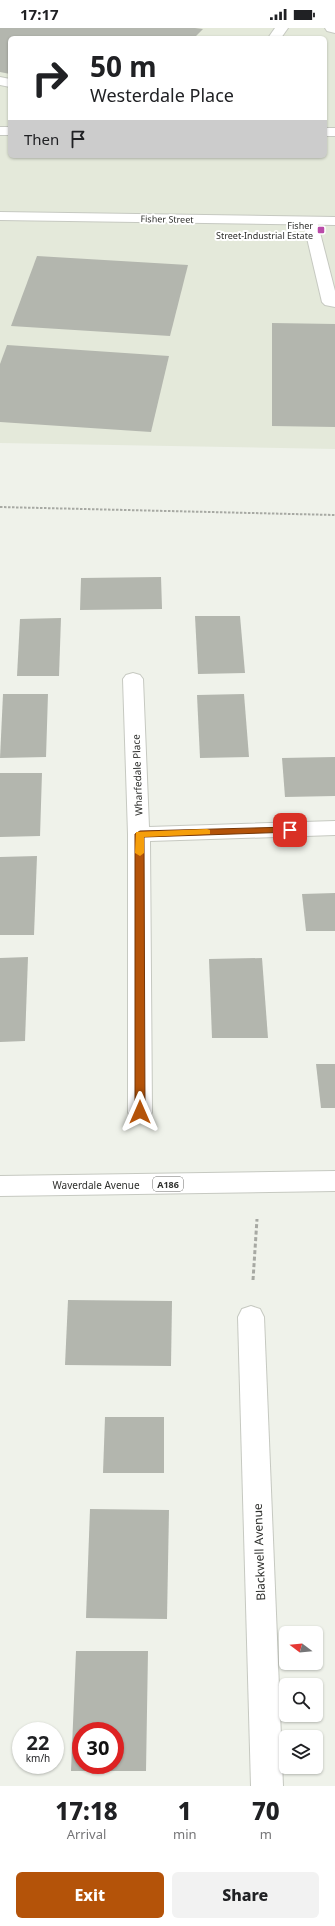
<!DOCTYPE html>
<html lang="en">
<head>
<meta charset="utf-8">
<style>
  :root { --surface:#fff; --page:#f2f2f2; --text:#202124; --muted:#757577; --accent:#b45309 }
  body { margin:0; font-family:"Noto Sans",sans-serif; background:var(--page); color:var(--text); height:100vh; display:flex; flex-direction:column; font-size:15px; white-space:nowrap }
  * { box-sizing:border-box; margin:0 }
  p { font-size:13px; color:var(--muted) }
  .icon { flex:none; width:22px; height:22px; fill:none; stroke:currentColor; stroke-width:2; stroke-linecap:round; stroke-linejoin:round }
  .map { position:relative; height:1758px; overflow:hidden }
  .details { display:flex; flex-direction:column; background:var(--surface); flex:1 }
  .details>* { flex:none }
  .hud { position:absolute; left:8px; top:8px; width:319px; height:122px; border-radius:6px; box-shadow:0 1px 3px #0004; background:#fff; color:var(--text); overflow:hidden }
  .needle { width:26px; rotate:286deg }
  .buttons { position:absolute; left:279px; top:1598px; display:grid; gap:8px }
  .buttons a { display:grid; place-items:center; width:44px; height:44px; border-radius:6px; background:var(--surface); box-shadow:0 1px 3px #0004; font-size:20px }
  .speed { position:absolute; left:12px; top:1694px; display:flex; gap:8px; font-size:20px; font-weight:700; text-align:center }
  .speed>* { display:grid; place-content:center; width:52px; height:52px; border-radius:50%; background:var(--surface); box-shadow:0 1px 3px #0004; line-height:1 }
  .speed small { font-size:10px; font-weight:400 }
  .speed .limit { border:6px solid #d22; background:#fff; color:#111 }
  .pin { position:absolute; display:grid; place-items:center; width:34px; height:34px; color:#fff; margin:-17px; border-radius:8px; box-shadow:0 2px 6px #0006 }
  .me { position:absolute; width:44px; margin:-22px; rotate:0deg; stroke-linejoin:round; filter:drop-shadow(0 0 3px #0008) }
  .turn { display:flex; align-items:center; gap:14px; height:84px; padding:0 16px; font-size:18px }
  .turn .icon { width:52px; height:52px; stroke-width:2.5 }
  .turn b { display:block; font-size:28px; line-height:34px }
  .then { display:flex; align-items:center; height:38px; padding:0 16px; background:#0003; gap:8px; font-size:15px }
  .eta { display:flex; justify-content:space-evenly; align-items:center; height:68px; text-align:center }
  .eta b { font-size:24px; font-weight:800; line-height:28px }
  .cta { display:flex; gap:8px; margin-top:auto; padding:8px 16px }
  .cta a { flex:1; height:46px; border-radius:6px; background:var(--accent); color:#fff; font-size:16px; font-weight:800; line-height:46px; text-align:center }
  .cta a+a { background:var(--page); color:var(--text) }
  .status { display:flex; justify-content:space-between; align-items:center; height:28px; padding:0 20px; background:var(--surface); direction:ltr }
  .status svg { height:11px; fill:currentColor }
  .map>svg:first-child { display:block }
  .built { fill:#e4e9da; fill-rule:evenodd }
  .building { fill:#b3b6ae; fill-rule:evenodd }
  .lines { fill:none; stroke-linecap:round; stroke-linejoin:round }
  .service-casing { stroke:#c6c9c1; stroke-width:2 }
  .minor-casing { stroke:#c6c9c1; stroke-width:2 }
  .tertiary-casing { stroke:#c6c9c1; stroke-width:2 }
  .primary-casing { stroke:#c6c9c1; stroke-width:2 }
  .path-far1 { stroke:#a7a9a3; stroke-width:2; stroke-dasharray:2.5 1.5; stroke-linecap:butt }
  .path { stroke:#a7a9a3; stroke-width:3; stroke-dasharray:4 2.5; stroke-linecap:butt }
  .service { fill:#fff; fill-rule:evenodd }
  .minor { fill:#fff; fill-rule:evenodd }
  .tertiary { fill:#fff; fill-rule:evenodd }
  .primary { fill:#fff; fill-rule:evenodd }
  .route { fill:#b45309; stroke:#753606 }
  .slow { fill:#f59e0b }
  .poi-dot { fill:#ba4ba9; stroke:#fff; stroke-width:1.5 }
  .labels { text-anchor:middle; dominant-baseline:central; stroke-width:4; stroke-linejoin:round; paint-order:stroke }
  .far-street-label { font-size:9px; fill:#2e2f2c; stroke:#fff }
  .far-poi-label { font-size:9px; fill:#2e2f2c; stroke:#fff; text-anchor:end }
  .shield { fill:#fff; stroke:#6d6d6b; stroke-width:1 }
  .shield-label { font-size:9px; font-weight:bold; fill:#2e2f2c }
  .street-label { font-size:10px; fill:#2e2f2c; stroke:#fff }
  .near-street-label { font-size:12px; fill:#2e2f2c; stroke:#fff }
</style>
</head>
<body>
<div class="status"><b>17:17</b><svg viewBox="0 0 49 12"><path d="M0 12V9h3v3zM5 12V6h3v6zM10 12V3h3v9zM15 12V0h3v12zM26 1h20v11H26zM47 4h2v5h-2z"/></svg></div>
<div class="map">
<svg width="335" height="1758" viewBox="0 0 335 1758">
  <rect width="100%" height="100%" fill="#eff2ea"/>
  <path class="built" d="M 0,0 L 335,0 L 335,421 L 0,415 ZM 10,10 L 325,10 L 325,128 L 10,128 Z"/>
  <g class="building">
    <polygon points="0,0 195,0 203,1 194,10 10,10 10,46 0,44"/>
    <polygon points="37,228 188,237 170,308 11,298"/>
    <polygon points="272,295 335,296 335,399 272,398"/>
    <polygon points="7,317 169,328 151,404 0,394 0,336"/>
    <polygon points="161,549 162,581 80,582 81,550"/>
    <polygon points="195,588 240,588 245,645 198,646"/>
    <polygon points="61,590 59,648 17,648 20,591"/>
    <polygon points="3,666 48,666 46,729 0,730"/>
    <polygon points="244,666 249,729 200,730 197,667"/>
    <polygon points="335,729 335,768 285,769 282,730"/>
    <polygon points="0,745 42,745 40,808 0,809"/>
    <polygon points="37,828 34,907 0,907 0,829"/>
    <polygon points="335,865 335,903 306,903 302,866"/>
    <polygon points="28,929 25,1013 0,1014 0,930"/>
    <polygon points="262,930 268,1010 212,1010 209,931"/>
    <polygon points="316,1036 335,1036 335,1080 321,1080"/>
    <polygon points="68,1272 172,1273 171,1338 65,1337"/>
    <polygon points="105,1389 164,1389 164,1445 103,1445"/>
    <polygon points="90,1481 169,1482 167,1591 86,1590"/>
    <path d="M 76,1623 L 148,1623 L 146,1743 L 71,1743 ZM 81,1703 L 115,1703 L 115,1737 L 81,1737 Z"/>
  </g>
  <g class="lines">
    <defs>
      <g id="service">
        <polygon points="275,0 288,0 281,10 268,10"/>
        <polygon points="325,0 335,0 335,5 327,3"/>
        <polygon points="0,49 10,51 10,59 0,57"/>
        <rect x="0" y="99" width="10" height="8"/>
        <rect x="325" y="100" width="10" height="8"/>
        <polygon points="310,189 315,190 317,193 335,263 335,279 325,277 322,274 303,193 305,190"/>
      </g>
      <g id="minor">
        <polygon points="133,645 140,647 143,651 149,799 335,793 335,807 150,813 152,1084 149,1091 140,1093 131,1091 128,1084 128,806 123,651 126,647"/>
        <polygon points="251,1278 260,1281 264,1289 283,1758 251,1758 238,1289 242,1281"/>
      </g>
      <polygon id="tertiary" points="0,184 335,189 335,197 0,192"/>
      <polygon id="primary" points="335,1143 335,1163 0,1168 0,1148"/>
    </defs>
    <use href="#service" class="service-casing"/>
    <use href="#minor" class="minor-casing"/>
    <use href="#tertiary" class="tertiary-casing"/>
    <use href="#primary" class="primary-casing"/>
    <polyline class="path-far1" points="0,479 335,487"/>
    <polyline class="path" points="253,1252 257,1191"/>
    <use href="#service" class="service"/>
    <use href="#minor" class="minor"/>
    <use href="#tertiary" class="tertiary"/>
    <use href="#primary" class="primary"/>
  </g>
  <polygon class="route" points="290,799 293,799 293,804 144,809 145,1084 140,1088 136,1087 135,1084 135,806 140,803"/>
  <polygon class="slow" points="207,801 210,802 210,806 144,809 144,825 140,828 135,825 136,804"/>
  <rect class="poi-dot" x="317" y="198" width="8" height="8" rx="2"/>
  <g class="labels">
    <g class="far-street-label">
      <text transform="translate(167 191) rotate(1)">Fisher Street</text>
    </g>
    <g class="far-poi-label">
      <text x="313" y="197">Fisher<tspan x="313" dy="10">Street-Industrial Estate</tspan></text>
    </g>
    <rect class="shield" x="153" y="1149" width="30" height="14" rx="3"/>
    <g class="shield-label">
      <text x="168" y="1156">A186</text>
    </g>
    <g class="street-label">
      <text transform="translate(137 747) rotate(-92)">Wharfedale Place</text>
      <text x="96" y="1157">Waverdale Avenue</text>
    </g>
    <g class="near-street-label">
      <text transform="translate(259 1524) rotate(-92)">Blackwell Avenue</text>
    </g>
  </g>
</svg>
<div class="buttons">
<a><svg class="needle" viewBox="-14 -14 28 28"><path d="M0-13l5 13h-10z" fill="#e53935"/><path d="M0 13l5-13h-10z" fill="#757577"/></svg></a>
<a><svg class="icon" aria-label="search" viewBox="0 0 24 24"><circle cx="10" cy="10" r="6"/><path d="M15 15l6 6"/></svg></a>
<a><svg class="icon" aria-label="layers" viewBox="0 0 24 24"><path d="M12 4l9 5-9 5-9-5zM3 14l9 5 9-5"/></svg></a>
</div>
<div class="speed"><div>22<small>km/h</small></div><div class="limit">30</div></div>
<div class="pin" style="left:290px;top:802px;background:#d93025"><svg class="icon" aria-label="arrive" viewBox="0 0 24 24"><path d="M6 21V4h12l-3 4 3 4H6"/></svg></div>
<svg class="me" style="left:140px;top:1084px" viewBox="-20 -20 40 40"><path d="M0-17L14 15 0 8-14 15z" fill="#b45309" stroke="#fff" stroke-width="4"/></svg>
<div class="hud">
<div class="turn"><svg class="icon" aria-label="right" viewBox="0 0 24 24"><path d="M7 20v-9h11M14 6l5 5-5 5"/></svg><div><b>50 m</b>Westerdale Place</div></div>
<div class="then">Then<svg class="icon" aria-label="arrive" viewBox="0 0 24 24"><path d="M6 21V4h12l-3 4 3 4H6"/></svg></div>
</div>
</div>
<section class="details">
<div class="eta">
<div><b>17:18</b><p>Arrival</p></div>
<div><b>1</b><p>min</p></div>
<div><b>70</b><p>m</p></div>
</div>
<div class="cta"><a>Exit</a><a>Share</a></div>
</section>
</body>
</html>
